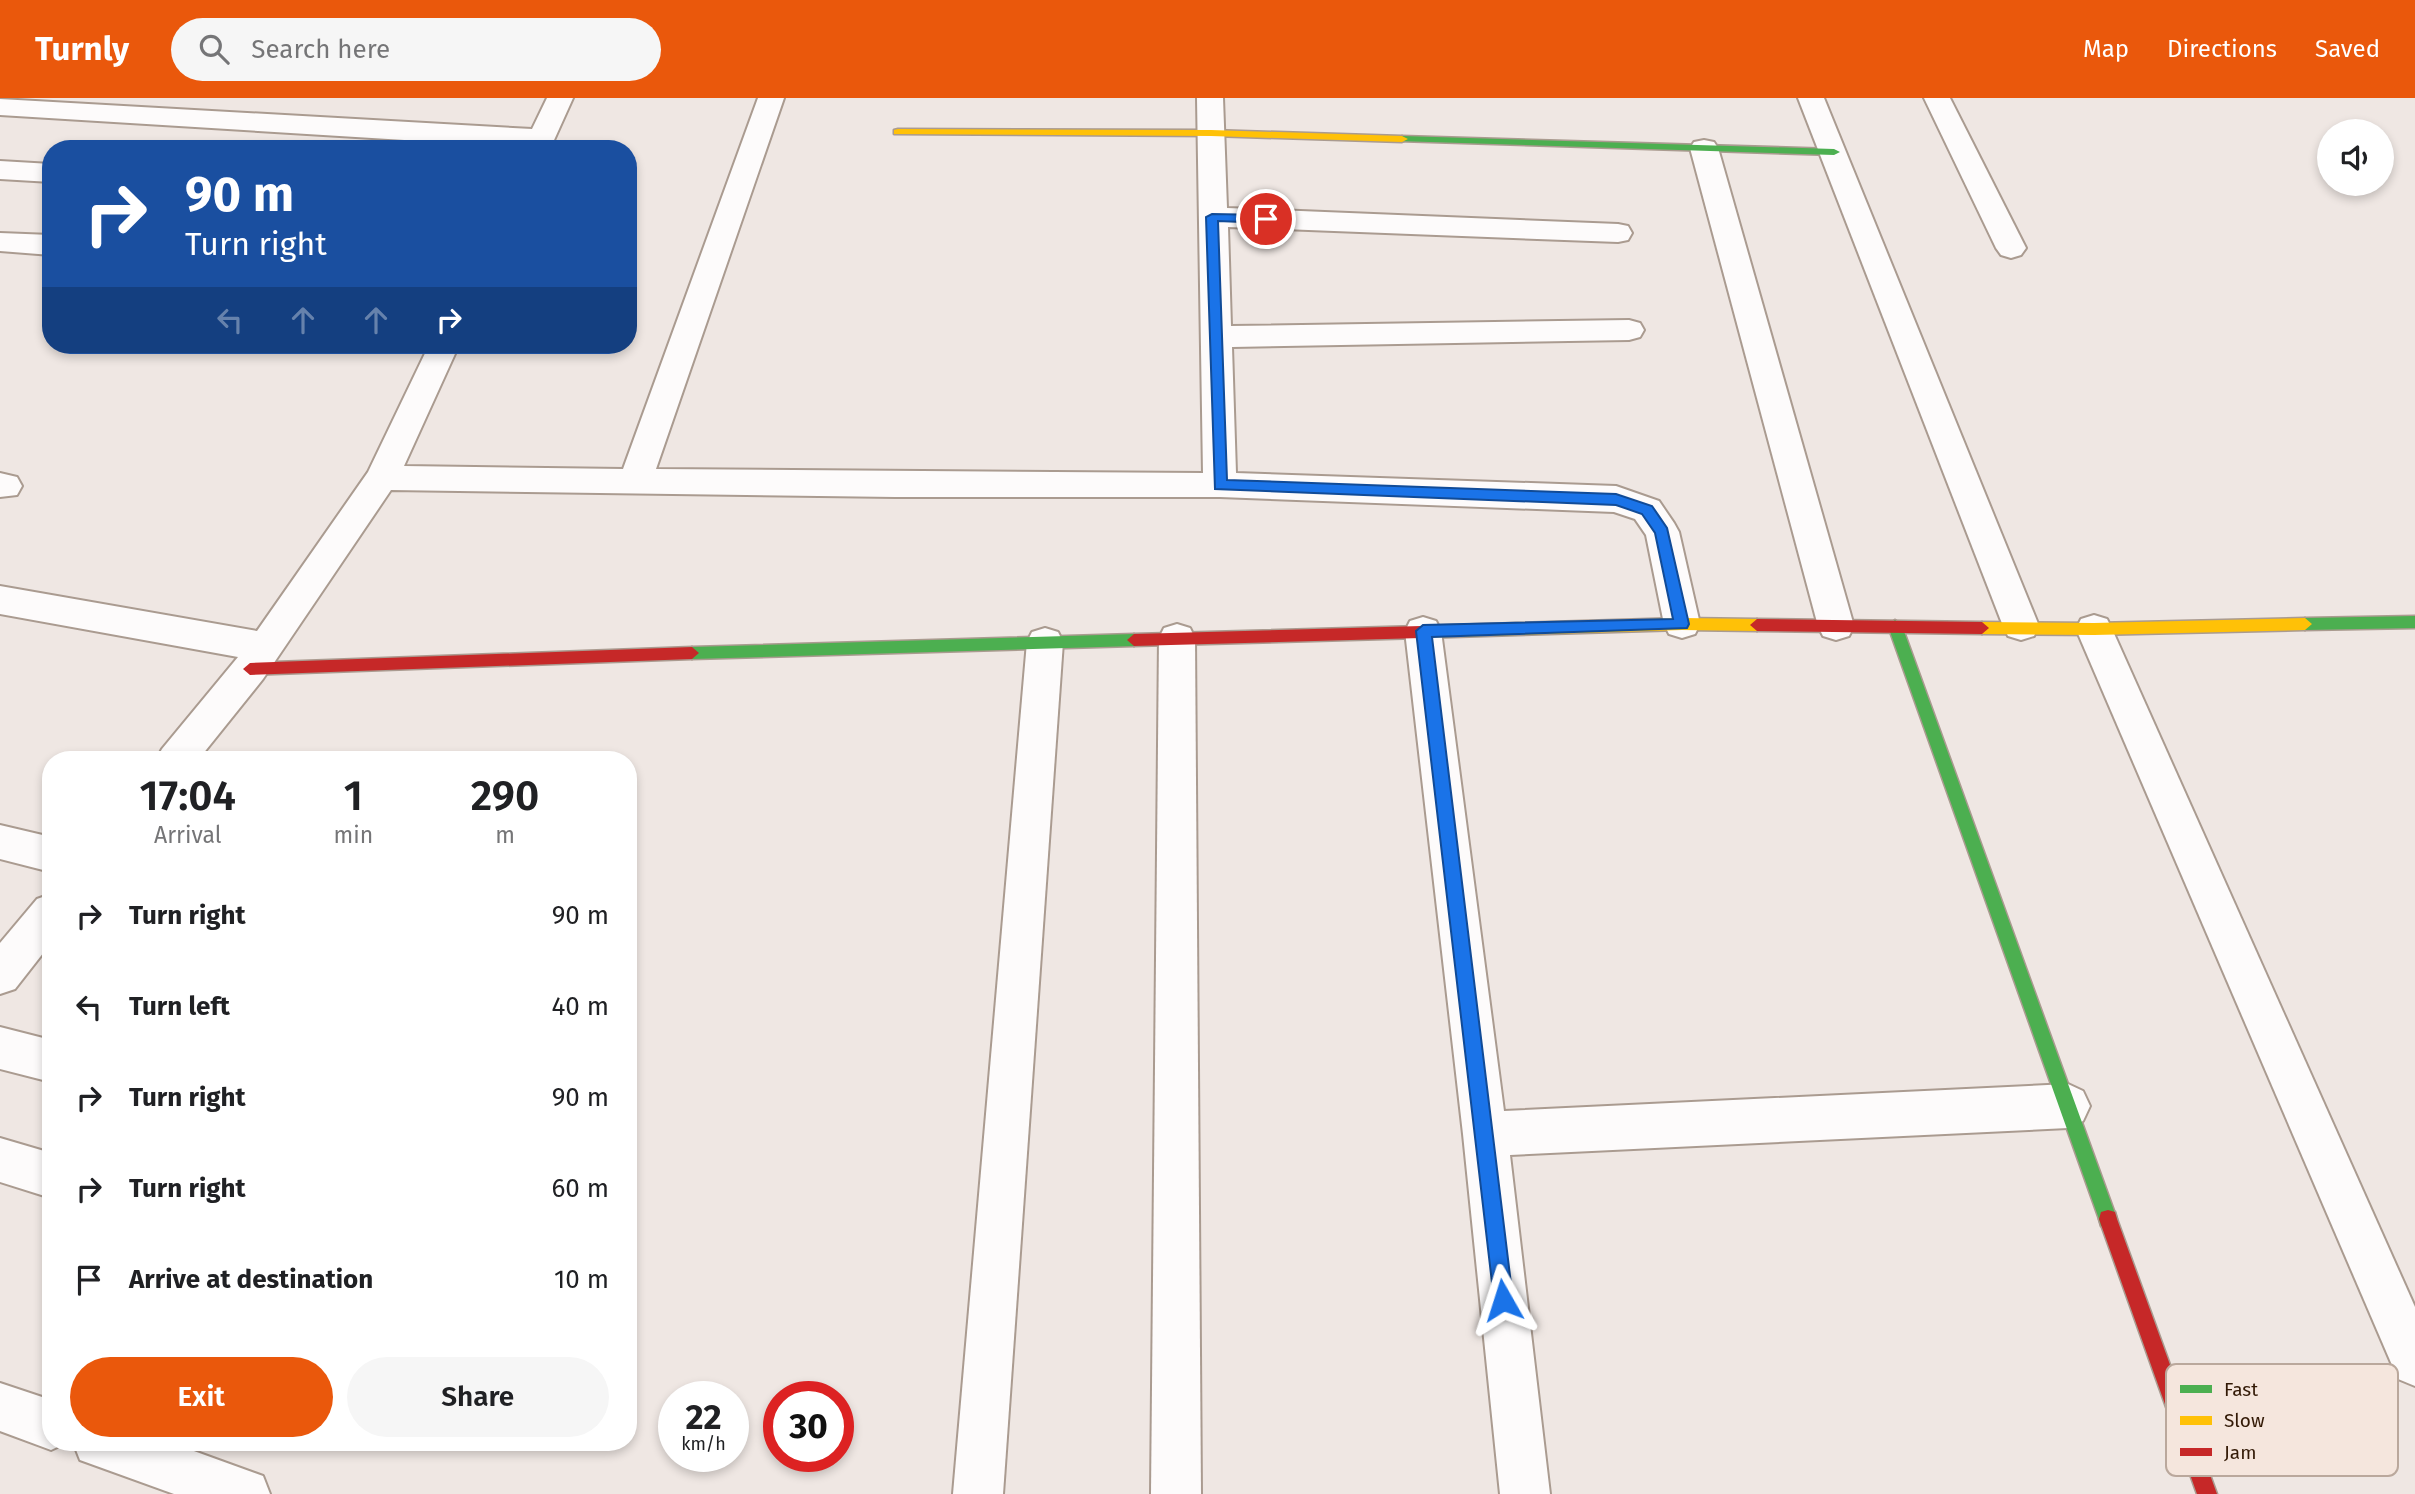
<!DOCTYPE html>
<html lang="en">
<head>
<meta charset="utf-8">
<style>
  :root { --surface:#fff; --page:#f6f6f6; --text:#202124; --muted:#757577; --accent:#ea580c }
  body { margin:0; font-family:"Fira Sans",sans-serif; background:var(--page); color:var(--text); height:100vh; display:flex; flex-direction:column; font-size:26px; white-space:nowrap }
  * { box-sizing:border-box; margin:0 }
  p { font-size:23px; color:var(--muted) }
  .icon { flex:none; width:38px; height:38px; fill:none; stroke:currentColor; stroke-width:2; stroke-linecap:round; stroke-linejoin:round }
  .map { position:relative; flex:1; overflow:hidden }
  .side { position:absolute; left:42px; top:653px; width:595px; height:700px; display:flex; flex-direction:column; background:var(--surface); border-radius:28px; box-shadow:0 4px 10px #0003 }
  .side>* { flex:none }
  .guide { position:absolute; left:42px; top:42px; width:595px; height:214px; border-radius:28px; box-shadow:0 4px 10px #0003; background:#1a4fa0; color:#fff; overflow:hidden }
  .controls { position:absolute; left:2317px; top:21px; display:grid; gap:14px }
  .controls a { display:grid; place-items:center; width:77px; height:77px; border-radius:50%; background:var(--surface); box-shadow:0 4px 10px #0003; font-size:35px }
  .speed { position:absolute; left:658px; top:1283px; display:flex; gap:14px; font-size:35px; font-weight:700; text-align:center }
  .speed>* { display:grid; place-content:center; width:91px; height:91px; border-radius:50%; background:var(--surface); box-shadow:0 4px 10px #0003; line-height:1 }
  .speed small { font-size:18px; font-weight:400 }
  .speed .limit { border:10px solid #d22; background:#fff; color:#111 }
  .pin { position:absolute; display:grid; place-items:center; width:60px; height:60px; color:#fff; margin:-30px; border:4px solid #fff; border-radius:50%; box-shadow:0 2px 7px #0007 }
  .me { position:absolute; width:77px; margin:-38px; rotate:354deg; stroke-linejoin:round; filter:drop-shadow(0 0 5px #0008) }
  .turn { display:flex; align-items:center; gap:24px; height:147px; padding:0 28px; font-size:32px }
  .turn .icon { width:91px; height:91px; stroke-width:2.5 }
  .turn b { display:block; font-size:49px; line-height:60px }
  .lanes { display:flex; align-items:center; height:66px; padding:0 28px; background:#0003; justify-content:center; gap:35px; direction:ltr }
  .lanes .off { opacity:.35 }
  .eta { display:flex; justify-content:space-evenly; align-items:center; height:119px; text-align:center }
  .eta b { font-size:42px; font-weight:600; line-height:49px }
  .cta { display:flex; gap:14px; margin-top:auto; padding:14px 28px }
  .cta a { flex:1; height:80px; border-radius:42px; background:var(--accent); color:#fff; font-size:28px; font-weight:600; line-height:80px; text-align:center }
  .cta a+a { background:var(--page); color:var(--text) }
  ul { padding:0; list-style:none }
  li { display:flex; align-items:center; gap:21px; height:91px; padding:0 28px }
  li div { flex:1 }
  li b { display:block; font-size:26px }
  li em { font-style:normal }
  header { display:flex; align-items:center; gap:42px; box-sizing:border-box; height:98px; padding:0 35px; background:var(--accent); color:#fff }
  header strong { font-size:33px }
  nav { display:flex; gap:38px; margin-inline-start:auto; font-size:24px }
  .search { width:490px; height:63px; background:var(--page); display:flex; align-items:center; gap:18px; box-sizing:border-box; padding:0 24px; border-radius:38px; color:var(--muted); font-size:26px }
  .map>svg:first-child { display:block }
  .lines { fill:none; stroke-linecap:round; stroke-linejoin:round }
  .street-casing { stroke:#aa9b90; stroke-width:4 }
  .fast-casing { stroke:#aa9b90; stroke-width:3 }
  .slow-casing { stroke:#aa9b90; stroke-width:3 }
  .jam-casing { stroke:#aa9b90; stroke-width:3 }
  .street { fill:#fdfbfb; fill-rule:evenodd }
  .fast { fill:#4caf50; fill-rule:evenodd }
  .slow { fill:#ffc107; fill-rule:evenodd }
  .jam { fill:#c62828; fill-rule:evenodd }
  .route { fill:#1a73e8; stroke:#114b97; stroke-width:2 }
  .key { fill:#f5e6dd; stroke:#baa89c; stroke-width:2 }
  .key-label { font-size:19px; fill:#321905 }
</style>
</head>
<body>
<header>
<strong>Turnly</strong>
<div class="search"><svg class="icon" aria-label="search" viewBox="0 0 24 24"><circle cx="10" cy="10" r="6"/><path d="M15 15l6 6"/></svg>Search here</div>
<nav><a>Map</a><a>Directions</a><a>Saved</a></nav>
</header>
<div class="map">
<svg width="2415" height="1396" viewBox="0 0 2415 1396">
  <rect width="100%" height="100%" fill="#efe7e3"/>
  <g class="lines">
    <defs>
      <g id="street">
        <polygon points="547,0 573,0 550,51 0,17 0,1 532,31"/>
        <polygon points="758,0 784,0 656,371 1203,375 1197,0 1223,0 1227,110 1618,126 1628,128 1632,135 1628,142 1618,144 1228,129 1231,228 1629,222 1640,225 1644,232 1640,239 1629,242 1232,249 1236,375 1616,388 1659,403 1674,425 1679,434 1700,526 1695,536 1682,540 1669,536 1664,526 1646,437 1635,421 1614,414 1220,399 895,399 391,392 263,581 198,662 156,662 162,651 238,559 0,516 0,488 257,533 368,374 429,247 459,247 404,368 623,371"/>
        <polygon points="1798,0 1824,0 2039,528 2034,538 2021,542 2008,538 2003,528"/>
        <polygon points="1924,0 1950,0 2026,150 2021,157 2011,160 2001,157 1996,150"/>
        <polygon points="1704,42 1714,44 1718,50 1854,528 1849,538 1836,542 1823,538 1818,528 1690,50 1694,44"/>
        <polygon points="0,63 51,66 51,84 0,81"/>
        <polygon points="0,135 51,137 51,157 0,153"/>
        <polygon points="0,375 17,379 22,388 17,397 0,399"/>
        <polygon points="2094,517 2107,521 2112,531 2415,1209 2415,1288 2398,1281 2076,531 2081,521"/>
        <polygon points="1423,519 1436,523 1441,533 1504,1013 2068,986 2083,993 2090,1008 2083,1023 2068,1030 1510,1057 1550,1396 1500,1396 1463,1036 1405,533 1410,523"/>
        <polygon points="1177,526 1190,530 1195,540 1201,1396 1151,1396 1159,540 1164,530"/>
        <polygon points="1045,530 1058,534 1063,544 1003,1396 953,1396 1027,544 1032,534"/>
        <polygon points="0,727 51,739 51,774 0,761"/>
        <polygon points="51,796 51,845 15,891 0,896 0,845 37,801"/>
        <polygon points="0,929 51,942 51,984 0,971"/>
        <polygon points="0,1040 51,1055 51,1100 0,1084"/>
        <polygon points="0,1285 51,1302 51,1344 68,1344 51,1352 0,1333"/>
        <polygon points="73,1344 169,1344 263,1378 270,1396 174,1396 80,1362"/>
      </g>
      <g id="fast">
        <polygon points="1402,38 1834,51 1840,54 1834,57 1398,43 1396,41"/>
        <polygon points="2415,518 2415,530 2305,532 2298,526 2305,520"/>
        <polygon points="1895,522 1902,528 2117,1121 2115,1128 2108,1130 2101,1128 2099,1121 1888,528"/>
        <polygon points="1134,536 1141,542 1134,548 692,561 685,555 692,549"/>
      </g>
      <g id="slow">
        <polygon points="898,31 1211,32 1402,38 1408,41 1402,44 1211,38 894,36 894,32"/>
        <polygon points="1682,520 1757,521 1764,527 1757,533 1682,532 1421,540 1414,534 1421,528"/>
        <polygon points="2305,520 2312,526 2305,532 2094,537 1982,536 1975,530 1982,524 2094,525"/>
      </g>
      <g id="jam">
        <polygon points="1757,521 1982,524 1989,530 1982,536 1757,533 1750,527"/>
        <polygon points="1421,528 1428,534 1421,540 1134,548 1127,542 1134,536"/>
        <polygon points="692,549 699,555 692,561 250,577 243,571 250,565"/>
        <polygon points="2108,1112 2115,1114 2117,1121 2217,1396 2197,1396 2099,1121 2101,1114"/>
      </g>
    </defs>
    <use href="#street" class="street-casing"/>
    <use href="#fast" class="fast-casing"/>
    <use href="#slow" class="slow-casing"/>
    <use href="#jam" class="jam-casing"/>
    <use href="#street" class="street"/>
    <use href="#fast" class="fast"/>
    <use href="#slow" class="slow"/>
    <use href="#jam" class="jam"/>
  </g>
  <polygon class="route" points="1212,116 1266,117 1272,121 1266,125 1218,123 1227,382 1616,396 1652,408 1667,430 1689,526 1687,530 1432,539 1513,1202 1510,1209 1503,1212 1496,1209 1494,1202 1416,533 1423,527 1673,521 1655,435 1642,416 1616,407 1215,391 1206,119"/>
  <rect x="2166" y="1266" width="232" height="112" rx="10" class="key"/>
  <rect x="2180" y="1287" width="32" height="8" fill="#4caf50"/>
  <rect x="2180" y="1318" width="32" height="9" fill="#ffc107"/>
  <rect x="2180" y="1350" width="32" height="8" fill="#c62828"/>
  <g class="key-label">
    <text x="2224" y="1298">Fast</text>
    <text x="2224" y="1329">Slow</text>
    <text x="2224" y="1361">Jam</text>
  </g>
</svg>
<div class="controls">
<a><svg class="icon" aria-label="sound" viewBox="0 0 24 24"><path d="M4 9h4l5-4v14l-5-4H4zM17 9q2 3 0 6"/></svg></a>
</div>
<div class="speed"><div>22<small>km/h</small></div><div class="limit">30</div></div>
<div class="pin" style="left:1266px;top:121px;background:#d93025"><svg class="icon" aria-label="arrive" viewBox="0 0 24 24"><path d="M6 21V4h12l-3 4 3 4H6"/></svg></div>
<svg class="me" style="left:1503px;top:1202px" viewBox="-20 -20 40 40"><path d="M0-17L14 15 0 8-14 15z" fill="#1a73e8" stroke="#fff" stroke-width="4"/></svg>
<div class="guide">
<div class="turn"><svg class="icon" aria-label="right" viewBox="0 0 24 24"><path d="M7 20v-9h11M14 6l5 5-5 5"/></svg><div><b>90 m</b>Turn right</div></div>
<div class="lanes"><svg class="icon off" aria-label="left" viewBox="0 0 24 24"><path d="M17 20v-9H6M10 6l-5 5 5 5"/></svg><svg class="icon off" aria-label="ahead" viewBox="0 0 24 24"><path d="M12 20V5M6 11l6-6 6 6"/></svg><svg class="icon off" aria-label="ahead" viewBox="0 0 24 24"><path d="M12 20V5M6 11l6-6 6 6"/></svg><svg class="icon" aria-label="right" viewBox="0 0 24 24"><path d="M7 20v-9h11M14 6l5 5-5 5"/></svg></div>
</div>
<section class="side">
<div class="eta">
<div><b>17:04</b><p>Arrival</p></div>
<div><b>1</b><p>min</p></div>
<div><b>290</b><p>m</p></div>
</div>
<ul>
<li><svg class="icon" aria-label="right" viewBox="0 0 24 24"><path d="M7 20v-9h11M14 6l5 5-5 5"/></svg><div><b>Turn right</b></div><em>90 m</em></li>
<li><svg class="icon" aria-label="left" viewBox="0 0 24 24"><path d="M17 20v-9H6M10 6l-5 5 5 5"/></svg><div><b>Turn left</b></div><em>40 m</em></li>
<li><svg class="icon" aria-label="right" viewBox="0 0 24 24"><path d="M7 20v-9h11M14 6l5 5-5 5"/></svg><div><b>Turn right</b></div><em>90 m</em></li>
<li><svg class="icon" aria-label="right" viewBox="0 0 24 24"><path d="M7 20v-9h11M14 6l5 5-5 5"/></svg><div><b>Turn right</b></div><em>60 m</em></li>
<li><svg class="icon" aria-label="arrive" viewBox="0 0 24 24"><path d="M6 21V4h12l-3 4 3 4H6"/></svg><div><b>Arrive at destination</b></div><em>10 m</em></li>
</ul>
<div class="cta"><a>Exit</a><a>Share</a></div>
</section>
</div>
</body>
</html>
